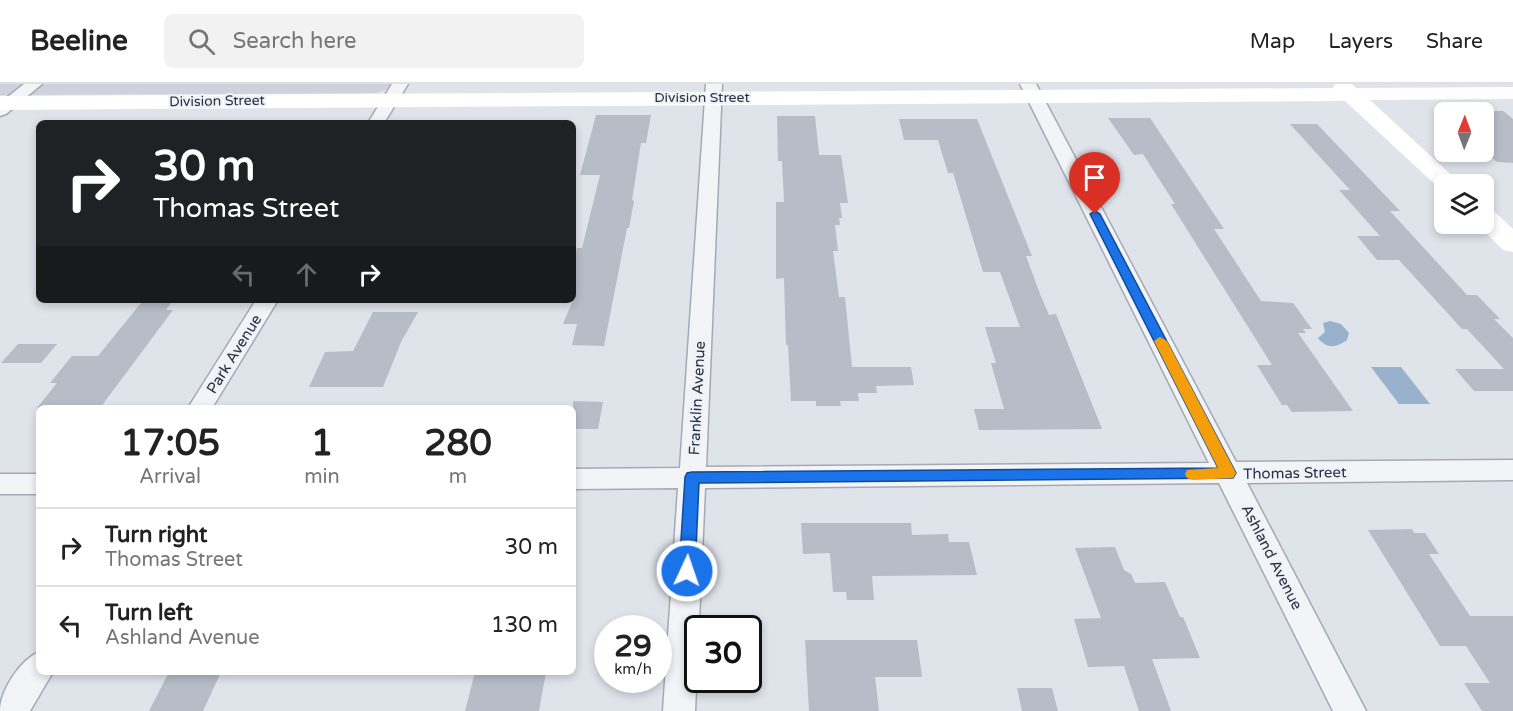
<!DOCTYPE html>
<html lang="en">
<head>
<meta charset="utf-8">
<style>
  :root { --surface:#fff; --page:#f2f2f2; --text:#222; --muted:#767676; --line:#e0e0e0 }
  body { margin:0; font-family:"Varela Round",sans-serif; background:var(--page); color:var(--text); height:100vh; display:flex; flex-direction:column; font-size:22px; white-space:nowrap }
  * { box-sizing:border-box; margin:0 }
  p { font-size:20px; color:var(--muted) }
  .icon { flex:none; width:33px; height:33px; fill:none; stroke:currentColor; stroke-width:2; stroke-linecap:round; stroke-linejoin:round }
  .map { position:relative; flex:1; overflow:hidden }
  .sheet { position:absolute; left:36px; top:321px; width:540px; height:270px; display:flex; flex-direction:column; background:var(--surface); border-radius:9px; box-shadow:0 3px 9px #0003 }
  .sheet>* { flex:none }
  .hud { position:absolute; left:36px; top:36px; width:540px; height:183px; border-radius:9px; box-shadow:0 3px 9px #0003; background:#202124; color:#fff; overflow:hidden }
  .needle { width:39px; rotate:1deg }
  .buttons { position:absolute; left:1434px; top:18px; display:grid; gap:12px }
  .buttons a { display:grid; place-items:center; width:60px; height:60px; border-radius:9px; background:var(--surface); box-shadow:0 3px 9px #0003; font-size:30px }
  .speed { position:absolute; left:594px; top:531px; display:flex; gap:12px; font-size:30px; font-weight:700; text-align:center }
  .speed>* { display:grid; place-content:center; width:78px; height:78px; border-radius:50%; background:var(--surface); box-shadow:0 3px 9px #0003; line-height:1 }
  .speed small { font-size:15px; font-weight:400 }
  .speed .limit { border:3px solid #111; border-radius:9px; background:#fff; color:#111 }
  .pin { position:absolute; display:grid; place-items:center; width:51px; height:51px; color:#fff; margin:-62px -26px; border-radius:50% 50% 50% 0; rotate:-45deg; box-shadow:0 0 6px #0007 }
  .pin .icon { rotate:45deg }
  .me { position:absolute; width:66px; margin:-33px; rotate:3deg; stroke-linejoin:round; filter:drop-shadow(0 0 4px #0008) }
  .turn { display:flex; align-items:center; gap:21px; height:126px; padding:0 18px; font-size:27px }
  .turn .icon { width:78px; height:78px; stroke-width:2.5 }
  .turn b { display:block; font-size:42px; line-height:51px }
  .lanes { display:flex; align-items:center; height:57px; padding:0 18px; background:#0003; justify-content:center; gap:30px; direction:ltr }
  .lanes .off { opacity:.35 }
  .eta { display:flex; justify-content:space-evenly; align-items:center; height:102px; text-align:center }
  .eta b { font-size:36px; font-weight:700; line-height:42px }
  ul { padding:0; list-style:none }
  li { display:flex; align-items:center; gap:18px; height:78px; padding:0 18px; border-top:2px solid var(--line) }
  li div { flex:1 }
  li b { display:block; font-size:22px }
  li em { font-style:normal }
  header { display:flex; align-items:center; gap:36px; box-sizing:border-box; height:84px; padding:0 30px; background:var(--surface); border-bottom:2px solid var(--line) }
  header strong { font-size:28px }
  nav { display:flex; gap:33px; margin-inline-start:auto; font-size:21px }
  .search { width:420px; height:54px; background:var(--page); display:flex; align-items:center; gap:15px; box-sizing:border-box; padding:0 21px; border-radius:9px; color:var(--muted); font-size:22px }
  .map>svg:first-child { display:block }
  .built { fill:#cdd2dc }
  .water { fill:#98b1cc }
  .building { fill:#b6bdc7 }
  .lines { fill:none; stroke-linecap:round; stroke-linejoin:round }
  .street-casing { stroke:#a4aab4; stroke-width:3 }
  .street { fill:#f3f4f8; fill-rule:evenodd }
  .secondary { fill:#fff; fill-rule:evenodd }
  .route { fill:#1a73e8; stroke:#114b97; stroke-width:1.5 }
  .slow { fill:#f59e0b }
  .labels { text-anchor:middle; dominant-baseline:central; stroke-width:4.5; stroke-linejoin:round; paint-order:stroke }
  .far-street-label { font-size:14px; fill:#273142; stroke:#eff2f7 }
  .street-label { font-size:15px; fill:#273142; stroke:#eff2f7 }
</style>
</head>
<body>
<header>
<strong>Beeline</strong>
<div class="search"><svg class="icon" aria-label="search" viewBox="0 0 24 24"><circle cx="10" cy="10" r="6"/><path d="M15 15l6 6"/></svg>Search here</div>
<nav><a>Map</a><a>Layers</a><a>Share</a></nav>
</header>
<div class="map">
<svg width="1513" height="627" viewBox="0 0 1513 627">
  <rect width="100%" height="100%" fill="#dfe3ea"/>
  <polygon class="built" points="0,0 392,0 385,6 375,9 0,11"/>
  <g class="water">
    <path d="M 1330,237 L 1341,240 L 1349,249 L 1347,256 C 1336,264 1327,265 1318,254 L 1325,248 L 1323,239 Z"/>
    <polygon points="1371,283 1401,283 1430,320 1399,320"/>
  </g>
  <g class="building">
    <polygon points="1484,27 1503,27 1513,35 1513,79 1497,78 1484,67"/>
    <polygon points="596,31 651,31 646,59 641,59 632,116 634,117 629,144 627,144 604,262 572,261 577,240 563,240 573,216 573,180 577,164 582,164 600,91 580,91"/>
    <polygon points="777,32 815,32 819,71 841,71 848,119 840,119 842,134 839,134 840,141 835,141 838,167 833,167 839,213 845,213 852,283 911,283 914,301 876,302 877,309 858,309 859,317 840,317 841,322 816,322 816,317 791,317 788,261 786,261 784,194 776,195 776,118 784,118 782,77 778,77"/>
    <polygon points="1108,34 1150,34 1224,145 1214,145 1261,217 1293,219 1312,245 1303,245 1306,249 1298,249 1353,327 1292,328 1287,321 1282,321 1257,281 1272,281 1171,120 1175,120 1143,70 1134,71"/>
    <polygon points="899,35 977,35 1032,172 1026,172 1040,210 1049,231 1056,230 1102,345 979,346 974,325 1004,325 991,279 996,279 985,243 1020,243 1000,188 983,188 953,89 948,89 938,56 904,56"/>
    <polygon points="1290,40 1317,40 1400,127 1390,127 1467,211 1477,211 1500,235 1494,235 1513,254 1513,307 1474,307 1455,285 1504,285 1467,245 1462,245 1399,176 1377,176 1357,152 1380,152 1339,106 1350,106"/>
    <polygon points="141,219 171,219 166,226 173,226 100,324 37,324 57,299 50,299 72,272 98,272"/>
    <polygon points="373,228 418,228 401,258 383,303 309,303 325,268 353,267"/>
    <polygon points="18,260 57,260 41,279 1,279"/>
    <polygon points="573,317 603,318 598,345 573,345"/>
    <polygon points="801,439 911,439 912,451 948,450 949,458 969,458 977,491 872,492 874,516 847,516 846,508 833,508 830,469 803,470"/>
    <polygon points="1412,445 1414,449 1425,449 1439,470 1429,470 1470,532 1513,532 1513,627 1482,627 1464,599 1490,599 1466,562 1440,562 1368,446"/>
    <polygon points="1115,463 1124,486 1131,490 1135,499 1165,498 1180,533 1183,533 1200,574 1152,575 1171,627 1139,627 1124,582 1088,583 1074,535 1101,534 1075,464"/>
    <polygon points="805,556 917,556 922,593 875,593 879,627 809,627"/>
    <polygon points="169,588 221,588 203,627 149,627"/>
    <polygon points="475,588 546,588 539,627 465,627"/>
    <polygon points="1017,604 1052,604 1058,627 1022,627"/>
  </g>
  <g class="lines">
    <defs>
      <g id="street">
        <polygon points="24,0 42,0 6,30 0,32 0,19"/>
        <polygon points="392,0 408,0 384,39 368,39"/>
        <polygon points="706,0 722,0 706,383 1209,379 1020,0 1036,0 1236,378 1513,376 1513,396 1247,399 1366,627 1333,627 1219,399 705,404 695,627 663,627 678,404 573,405 573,385 680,384"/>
        <polygon points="256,216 278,216 212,324 188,324"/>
        <rect x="0" y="390" width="39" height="20"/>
        <path d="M 39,568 L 39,588 L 53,588 L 30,627 L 0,627 C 0,607 20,576 39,568 Z"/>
      </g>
    </defs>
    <use href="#street" class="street-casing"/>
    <use href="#street" class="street"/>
    <g class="secondary">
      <polygon points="1335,0 1352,0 1356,4 1513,3 1513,15 1370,16 1461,100 1444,100 1444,106 1440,105 1345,17 0,26 0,12 1333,4"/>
      <polygon points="1484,124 1493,126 1513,145 1513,168 1503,166 1477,140 1484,140"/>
    </g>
  </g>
  <polygon class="route" points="1095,127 1100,130 1236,389 1233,394 699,399 695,487 693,492 687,494 681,492 679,487 685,393 687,389 692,388 1218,384 1090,130"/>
  <polygon class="slow" points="1160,253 1167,257 1236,389 1233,394 1193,396 1187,394 1185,390 1187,386 1218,384 1154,257"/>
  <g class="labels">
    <g class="far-street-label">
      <text x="702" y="13">Division Street</text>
      <text transform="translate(217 17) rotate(-1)">Division Street</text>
    </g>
    <g class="street-label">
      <text transform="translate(234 270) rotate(-58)">Park Avenue</text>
      <text transform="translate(697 314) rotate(-87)">Franklin Avenue</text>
      <text transform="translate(1295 389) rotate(-1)">Thomas Street</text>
      <text transform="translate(1272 473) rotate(63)">Ashland Avenue</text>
    </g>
  </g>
</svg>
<div class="buttons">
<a><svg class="needle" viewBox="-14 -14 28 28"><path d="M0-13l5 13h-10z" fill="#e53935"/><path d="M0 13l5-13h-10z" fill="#767676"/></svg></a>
<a><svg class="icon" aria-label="layers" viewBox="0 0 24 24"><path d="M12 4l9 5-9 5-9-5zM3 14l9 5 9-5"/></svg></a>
</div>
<div class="speed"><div>29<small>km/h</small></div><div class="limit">30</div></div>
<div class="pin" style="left:1095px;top:130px;background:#d93025"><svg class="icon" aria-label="arrive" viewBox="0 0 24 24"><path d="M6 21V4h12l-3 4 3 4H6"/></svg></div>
<svg class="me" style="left:687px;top:487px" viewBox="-20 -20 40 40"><circle r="17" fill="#1a73e8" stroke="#fff" stroke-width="3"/><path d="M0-11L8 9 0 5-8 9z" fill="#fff"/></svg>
<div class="hud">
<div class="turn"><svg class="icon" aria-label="right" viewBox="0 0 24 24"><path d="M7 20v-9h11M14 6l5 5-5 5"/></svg><div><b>30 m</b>Thomas Street</div></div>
<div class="lanes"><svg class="icon off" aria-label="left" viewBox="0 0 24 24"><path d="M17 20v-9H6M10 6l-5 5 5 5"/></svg><svg class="icon off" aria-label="ahead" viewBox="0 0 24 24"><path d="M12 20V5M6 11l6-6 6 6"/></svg><svg class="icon" aria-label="right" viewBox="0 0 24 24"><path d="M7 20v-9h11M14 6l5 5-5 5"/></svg></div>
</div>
<section class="sheet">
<div class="eta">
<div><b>17:05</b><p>Arrival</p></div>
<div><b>1</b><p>min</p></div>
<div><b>280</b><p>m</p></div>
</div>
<ul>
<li><svg class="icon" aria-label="right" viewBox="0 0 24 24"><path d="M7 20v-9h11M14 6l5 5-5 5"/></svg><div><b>Turn right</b><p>Thomas Street</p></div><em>30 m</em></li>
<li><svg class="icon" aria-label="left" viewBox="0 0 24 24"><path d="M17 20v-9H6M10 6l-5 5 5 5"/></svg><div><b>Turn left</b><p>Ashland Avenue</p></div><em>130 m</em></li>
</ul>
</section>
</div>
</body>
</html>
